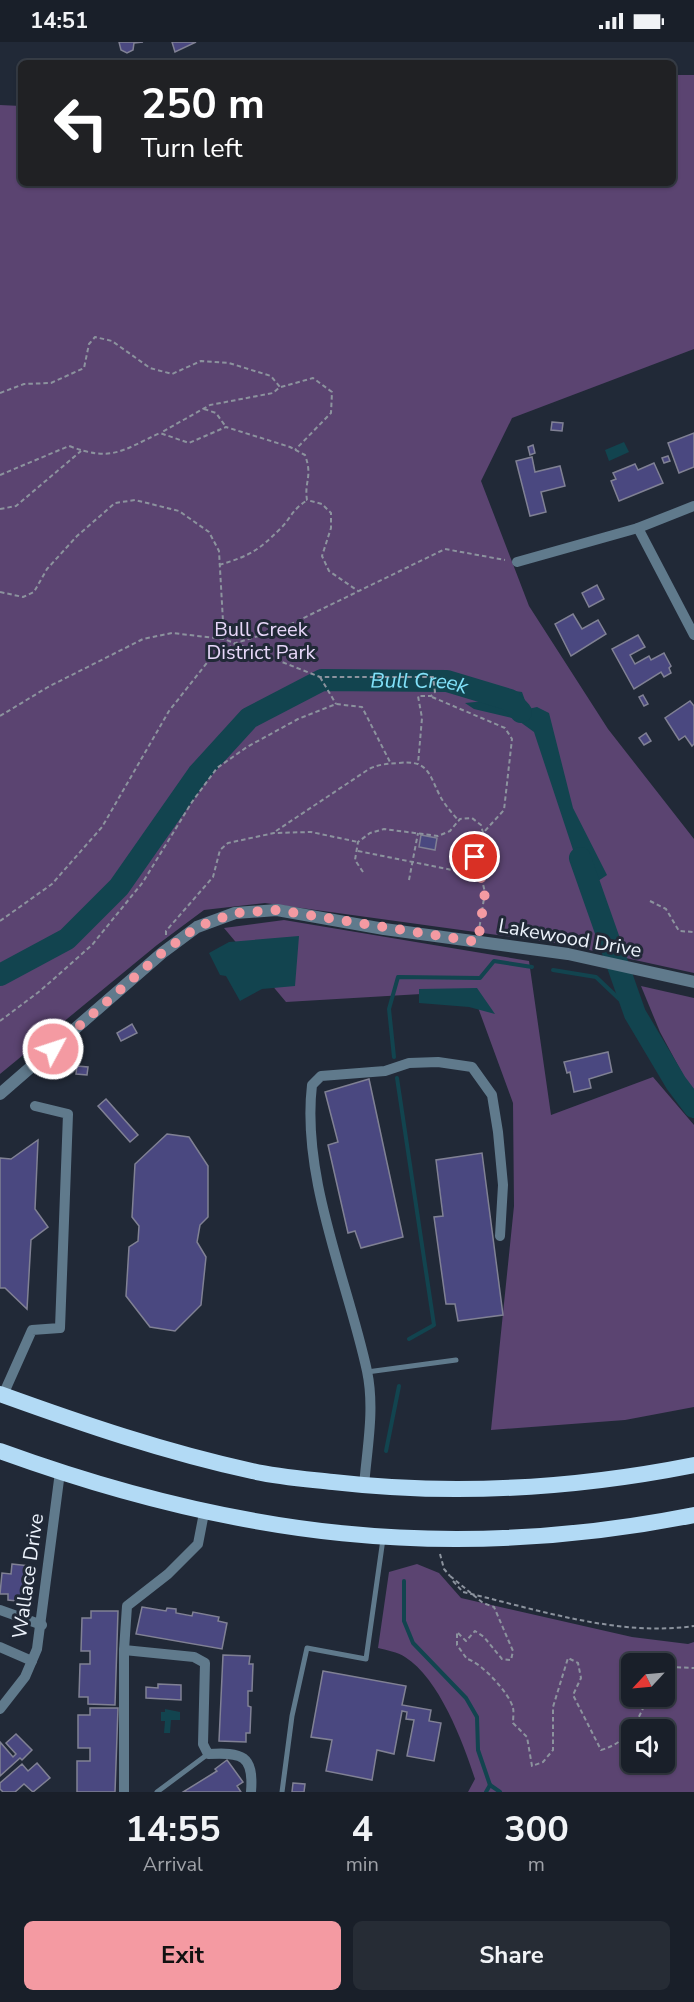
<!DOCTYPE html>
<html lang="en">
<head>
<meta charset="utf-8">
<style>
  :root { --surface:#191f29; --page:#262c35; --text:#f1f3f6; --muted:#9fa2a8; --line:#373d46; --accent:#f49aa2 }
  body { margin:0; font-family:"Nunito Sans",sans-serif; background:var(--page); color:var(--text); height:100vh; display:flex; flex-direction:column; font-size:22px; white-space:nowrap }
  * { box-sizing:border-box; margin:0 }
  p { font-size:20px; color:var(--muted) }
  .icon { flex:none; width:33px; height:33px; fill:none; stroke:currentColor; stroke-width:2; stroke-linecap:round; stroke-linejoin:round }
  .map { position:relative; height:1750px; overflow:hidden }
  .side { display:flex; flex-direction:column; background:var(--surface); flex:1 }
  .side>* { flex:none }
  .hud { position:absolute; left:18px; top:18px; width:658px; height:126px; border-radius:9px; box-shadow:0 2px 4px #0004,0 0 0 2px var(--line); background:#202124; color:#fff; overflow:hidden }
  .needle { width:39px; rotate:244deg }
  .tools { position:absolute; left:621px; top:1611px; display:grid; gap:12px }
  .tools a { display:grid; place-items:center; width:54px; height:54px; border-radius:9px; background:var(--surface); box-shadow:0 2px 4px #0004,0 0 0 2px var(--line); font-size:30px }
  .pin { position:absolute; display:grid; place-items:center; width:51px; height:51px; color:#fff; margin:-26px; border:3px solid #fff; border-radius:50%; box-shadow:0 2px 6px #0007 }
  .me { position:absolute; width:66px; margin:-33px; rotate:50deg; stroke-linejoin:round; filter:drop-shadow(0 0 4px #0008) }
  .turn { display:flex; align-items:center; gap:21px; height:126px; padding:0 24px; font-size:27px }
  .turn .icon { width:78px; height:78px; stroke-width:2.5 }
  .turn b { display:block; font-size:42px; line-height:51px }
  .eta { display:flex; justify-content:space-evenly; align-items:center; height:102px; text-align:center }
  .eta b { font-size:36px; font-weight:700; line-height:42px }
  .primary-button { display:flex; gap:12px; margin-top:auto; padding:12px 24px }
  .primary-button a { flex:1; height:69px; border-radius:9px; background:var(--accent); color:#111; font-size:24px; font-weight:700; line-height:69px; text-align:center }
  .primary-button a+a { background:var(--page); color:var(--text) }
  .status { display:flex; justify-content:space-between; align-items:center; height:42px; padding:0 30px; background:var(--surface); direction:ltr }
  .status svg { height:16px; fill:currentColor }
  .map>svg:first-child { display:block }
  .green { fill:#5b4471; fill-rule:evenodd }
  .water { fill:#12444f }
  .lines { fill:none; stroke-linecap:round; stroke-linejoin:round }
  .stream { stroke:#12444f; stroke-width:4 }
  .river { stroke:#12444f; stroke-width:22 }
  .building { fill:#4a4880; stroke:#808194; stroke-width:1.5 }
  .path { stroke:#8c939e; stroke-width:2; stroke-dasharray:4.5 3; stroke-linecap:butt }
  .service { stroke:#607a8c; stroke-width:5 }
  .minor { stroke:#607a8c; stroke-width:10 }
  .tertiary { stroke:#607a8c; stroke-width:12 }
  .trunk { stroke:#b2daf5; stroke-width:16 }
  .route { stroke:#f49aa2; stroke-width:10; stroke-dasharray:0 18 }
  .labels { text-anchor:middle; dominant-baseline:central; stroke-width:6; stroke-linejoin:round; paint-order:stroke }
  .park-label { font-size:20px; fill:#e7d7f9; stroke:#212937 }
  .street-label { font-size:20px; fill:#edf3fc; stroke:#212937 }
  .water-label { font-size:21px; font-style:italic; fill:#82e2fa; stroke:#212937 }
</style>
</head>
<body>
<div class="status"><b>14:51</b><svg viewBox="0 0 49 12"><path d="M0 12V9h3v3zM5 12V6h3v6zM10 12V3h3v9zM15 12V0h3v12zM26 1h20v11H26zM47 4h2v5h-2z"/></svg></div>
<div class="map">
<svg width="694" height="1750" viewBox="0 0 694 1750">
  <rect width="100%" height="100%" fill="#212937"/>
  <g class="green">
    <polygon points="674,33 694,33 694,307 512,376 481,439 529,564 608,687 694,797 694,931 562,902 265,861 204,868 157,903 0,1032 0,63 21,64 21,141 674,141"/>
    <polygon points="284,878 529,919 551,1073 653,1035 694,1083 694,1365 625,1378 491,1388 514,1164 513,1061 472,949 286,960 224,886"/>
    <polygon points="641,944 694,956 694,1053 660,990"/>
    <path d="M 417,1522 L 439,1531 L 461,1556 L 632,1595 L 688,1602 L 694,1600 L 694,1750 L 468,1750 L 475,1737 C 463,1700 439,1636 405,1615 C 398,1610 386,1608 378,1606 L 389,1530 ZM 632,1622 L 664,1622 L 664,1654 L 632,1654 ZM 632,1688 L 664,1688 L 664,1720 L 632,1720 Z"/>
  </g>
  <g class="water">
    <polygon points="624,400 629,410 609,419 605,408"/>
    <polygon points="508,648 522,650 528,667 537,665 549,671 573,766 607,833 586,847 534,690 516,677 474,667 465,661 485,659"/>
    <polygon points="299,894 295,944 262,947 240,959 226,934 220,933 209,911 229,900"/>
    <polygon points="477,946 495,972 469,965 419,961 419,947"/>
    <polygon points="165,1667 180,1670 180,1678 171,1678 170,1691 164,1691 165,1679 161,1679 161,1670 165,1670"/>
  </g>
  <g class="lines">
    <g class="stream">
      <polyline points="553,928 596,935 635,972"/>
      <polyline points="394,1015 389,967 398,935 480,936 494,919 532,925"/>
      <polyline points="397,1036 434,1283 409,1297"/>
      <polyline points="386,1409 399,1344"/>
      <polyline points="404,1539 404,1579 413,1601 466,1656 477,1675 478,1708 490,1743 486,1750"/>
      <polyline points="490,1743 500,1750"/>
    </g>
    <g class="river">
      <polyline points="580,816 635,972 676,1041 694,1065"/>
      <path id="s1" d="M 0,933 L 67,897 L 119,845 L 198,732 L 249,676 L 322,638 L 447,639 L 510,658 L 521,670"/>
    </g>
  </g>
  <g class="building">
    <polygon points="119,0 143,0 134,1 133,8 127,11 121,8"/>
    <polygon points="172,0 196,0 175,10"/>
    <polygon points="552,380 563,381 562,389 551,388"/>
    <polygon points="694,391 694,425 679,431 668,401"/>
    <polygon points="533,403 535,411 530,413 528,405"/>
    <polygon points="668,414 670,419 664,421 662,416"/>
    <polygon points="532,415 535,430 560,424 565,444 541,450 546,470 530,474 516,419"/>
    <polygon points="654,421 663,441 619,459 611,439 616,437 613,431 635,422 638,428"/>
    <polygon points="597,543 604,557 589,565 582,551"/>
    <polygon points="573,572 582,587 598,578 606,592 571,614 555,582"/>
    <polygon points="638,593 645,605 630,613 635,622 649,614 651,618 664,611 671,624 669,626 671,631 664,635 661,630 634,647 612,607"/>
    <polygon points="643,653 648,662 644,664 639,655"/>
    <polygon points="690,659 694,664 694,702 692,704 685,694 679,698 665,676"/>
    <polygon points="646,691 651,699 644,703 639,696"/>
    <polygon points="421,793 437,796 435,808 419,805"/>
    <polygon points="132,982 137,991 121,999 117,991"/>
    <polygon points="608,1010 612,1030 589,1037 591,1046 574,1050 570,1030 567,1031 564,1020"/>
    <polygon points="77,1024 88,1025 87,1033 76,1032"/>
    <polygon points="369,1037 403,1195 361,1206 355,1189 348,1191 328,1103 338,1100 325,1050"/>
    <polygon points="106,1057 138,1093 130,1100 98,1064"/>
    <polygon points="167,1092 189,1095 208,1124 208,1175 200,1183 197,1200 206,1215 201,1263 175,1289 150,1285 126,1254 129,1205 138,1199 139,1184 132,1175 135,1122"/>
    <polygon points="38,1098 35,1167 48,1185 31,1198 27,1267 5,1246 0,1246 0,1116 11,1117"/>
    <polygon points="482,1111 503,1273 458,1279 455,1262 446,1262 434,1175 443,1174 436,1118"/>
    <polygon points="12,1522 30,1524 27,1560 8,1558 8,1552 0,1552 2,1531 11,1532"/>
    <polygon points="142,1565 166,1569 167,1566 176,1567 176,1571 192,1574 193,1570 219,1575 218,1579 227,1581 222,1607 136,1592"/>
    <polygon points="91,1569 118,1569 115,1663 88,1662 88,1655 79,1655 80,1622 90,1622 90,1609 81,1609 82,1576 91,1576"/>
    <polygon points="223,1613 250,1614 249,1622 253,1622 252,1649 248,1649 248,1664 251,1665 250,1691 246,1691 246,1700 219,1699"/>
    <polygon points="323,1629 406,1644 402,1663 431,1668 429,1679 441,1681 434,1719 407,1714 414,1678 406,1677 407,1670 402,1669 394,1712 377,1708 372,1738 326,1729 332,1698 311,1695"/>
    <polygon points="158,1642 181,1643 181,1658 146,1656 146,1645 158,1646"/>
    <polygon points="90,1666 118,1666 115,1750 77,1750 77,1719 90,1719 90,1706 78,1706 78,1673 90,1673"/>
    <polygon points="16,1692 32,1708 22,1718 20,1716 0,1734 0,1700 13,1715 16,1712 6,1701"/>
    <polygon points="227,1718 243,1740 237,1744 241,1750 183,1750 217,1729 215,1727"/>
    <polygon points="37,1721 50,1736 33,1750 24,1742 15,1750 3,1750 0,1747 0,1741 22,1722 28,1729"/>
    <polygon points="293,1741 305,1742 304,1750 292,1750"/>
  </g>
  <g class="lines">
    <g class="path">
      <polyline points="281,345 313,336 332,350 331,371 295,408"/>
      <polyline points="0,351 24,342 51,341 84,326 89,302 95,295 112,299 150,326 172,332 201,319 229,321 271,334 280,345 273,351 210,363 162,390"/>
      <polyline points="204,367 216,371 226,385"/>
      <path d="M 0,433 L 69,404 C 112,420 121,409 160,391 L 189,401 L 226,385 L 290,405 L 305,413 C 313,435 304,439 307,458 L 322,462 L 331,471 L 331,486 L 322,514 L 329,529 L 358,549"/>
      <polyline points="0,467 16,464 81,409"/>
      <path d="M 219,523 C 249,514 258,509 280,487 C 291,476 292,468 306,459"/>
      <polyline points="0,550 23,555 34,550 47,527 77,494 115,461 135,458 179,469 209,490 219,509 224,597"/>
      <polyline points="320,635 336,662"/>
      <polyline points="432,655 505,686 512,697 504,768 483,791"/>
      <polyline points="0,674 48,645 143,597 172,591 224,597 320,635 433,635 435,650 431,654 418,654 422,676 418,722"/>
      <path d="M 276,789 L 369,727 C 379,722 387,722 398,721 C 427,718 428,729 439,752 C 444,762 451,770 459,779"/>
      <polyline points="358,809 482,834"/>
      <polyline points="363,830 355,818 358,800 370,791 384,787 438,794 450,789 460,777 472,776 481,783 483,791 474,808 485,850 479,888"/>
      <polyline points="409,838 418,791"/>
      <polyline points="650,859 666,867 679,889 694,890"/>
      <polyline points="0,879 52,842 102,785 169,669 210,617 236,601 281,587 445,507 505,518"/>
      <polyline points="166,893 166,889 213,835 220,808 228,801 274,791 311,790 358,800"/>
      <polyline points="0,979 40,949 92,903 143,840 192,760 217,726 247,705 298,677 336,662 362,665 391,722"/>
      <polyline points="440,1512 444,1527 450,1534"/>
      <path d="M 450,1534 L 483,1561 L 494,1565 L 513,1609 L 511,1618 L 502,1617 L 484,1595 L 475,1589 L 466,1599 L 457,1590 L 457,1603 L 467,1617 C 481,1620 510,1652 513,1666 C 514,1670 513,1677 513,1681 L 527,1695 L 532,1724 L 543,1720 L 553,1708 L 553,1665 L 568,1616 L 578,1621 L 581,1636 L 573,1653 L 601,1708 C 631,1699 636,1680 649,1654"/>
      <path d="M 453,1539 L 463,1550 C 536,1567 618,1595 694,1584"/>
      <polyline points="664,1630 668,1625 694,1626"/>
    </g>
    <g class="service">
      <polyline points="367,1330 456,1318"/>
      <polyline points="157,1750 208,1712"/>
      <polyline points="282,1750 292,1674 307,1606 366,1617 383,1497"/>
    </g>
    <g class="minor">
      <polyline points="638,486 694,593"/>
      <polyline points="517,520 638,486 694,464"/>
      <polyline points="3,1353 32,1288 60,1286 68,1072 35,1064"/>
      <path d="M 364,1444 C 367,1406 375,1367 367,1329 C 348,1240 301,1136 312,1043 L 321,1034 L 385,1029 L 409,1021 L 438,1020 L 472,1025 L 492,1053 L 498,1090 L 503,1143 L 500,1194"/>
      <polyline points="0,1568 42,1583"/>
      <polyline points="0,1605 32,1619"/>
      <path d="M 124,1608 L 194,1615 L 205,1621 L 203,1702 L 208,1712 C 242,1710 254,1713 251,1750"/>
      <polyline points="0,1667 25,1635 37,1607 60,1430"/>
      <polyline points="124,1750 124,1608 127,1564 168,1532 198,1502 204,1471"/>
    </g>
    <polyline class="tertiary" points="0,1052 162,911 197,885 235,871 277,868 384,887 568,912 694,940"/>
    <g class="trunk">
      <path d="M 0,1352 C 83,1382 165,1410 252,1429 C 278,1435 306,1437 333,1440 C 455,1454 573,1447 694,1423"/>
      <path d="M 0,1409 C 234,1494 448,1522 694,1473"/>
    </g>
  </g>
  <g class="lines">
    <polyline class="route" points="53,1007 162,911 197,885 235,871 277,868 478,900 485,850 475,815"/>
  </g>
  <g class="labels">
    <g class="park-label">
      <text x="261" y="587">Bull Creek<tspan x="261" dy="23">District Park</tspan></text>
    </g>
    <g class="street-label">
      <text transform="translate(570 896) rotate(10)">Lakewood Drive</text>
      <text transform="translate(28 1534) rotate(-82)">Wallace Drive</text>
    </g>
    <g class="water-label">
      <text stroke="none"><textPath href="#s1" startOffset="543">Bull Creek</textPath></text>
    </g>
  </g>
</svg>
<div class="tools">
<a><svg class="needle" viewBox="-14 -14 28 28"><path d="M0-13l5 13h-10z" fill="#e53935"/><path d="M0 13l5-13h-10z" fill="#9fa2a8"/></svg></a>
<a><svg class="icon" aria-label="sound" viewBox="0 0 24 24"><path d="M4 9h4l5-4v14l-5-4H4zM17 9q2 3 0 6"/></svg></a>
</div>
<div class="pin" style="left:475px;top:815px;background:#d93025"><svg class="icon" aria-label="arrive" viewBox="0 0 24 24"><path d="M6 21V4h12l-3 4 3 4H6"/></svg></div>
<svg class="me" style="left:53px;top:1007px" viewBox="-20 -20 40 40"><circle r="17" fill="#f49aa2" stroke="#fff" stroke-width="3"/><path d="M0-11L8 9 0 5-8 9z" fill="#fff"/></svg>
<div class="hud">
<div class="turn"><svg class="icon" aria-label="left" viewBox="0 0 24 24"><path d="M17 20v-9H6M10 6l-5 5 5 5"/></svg><div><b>250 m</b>Turn left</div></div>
</div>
</div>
<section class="side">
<div class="eta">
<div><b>14:55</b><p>Arrival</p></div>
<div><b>4</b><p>min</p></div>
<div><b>300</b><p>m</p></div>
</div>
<div class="primary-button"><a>Exit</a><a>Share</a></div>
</section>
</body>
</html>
